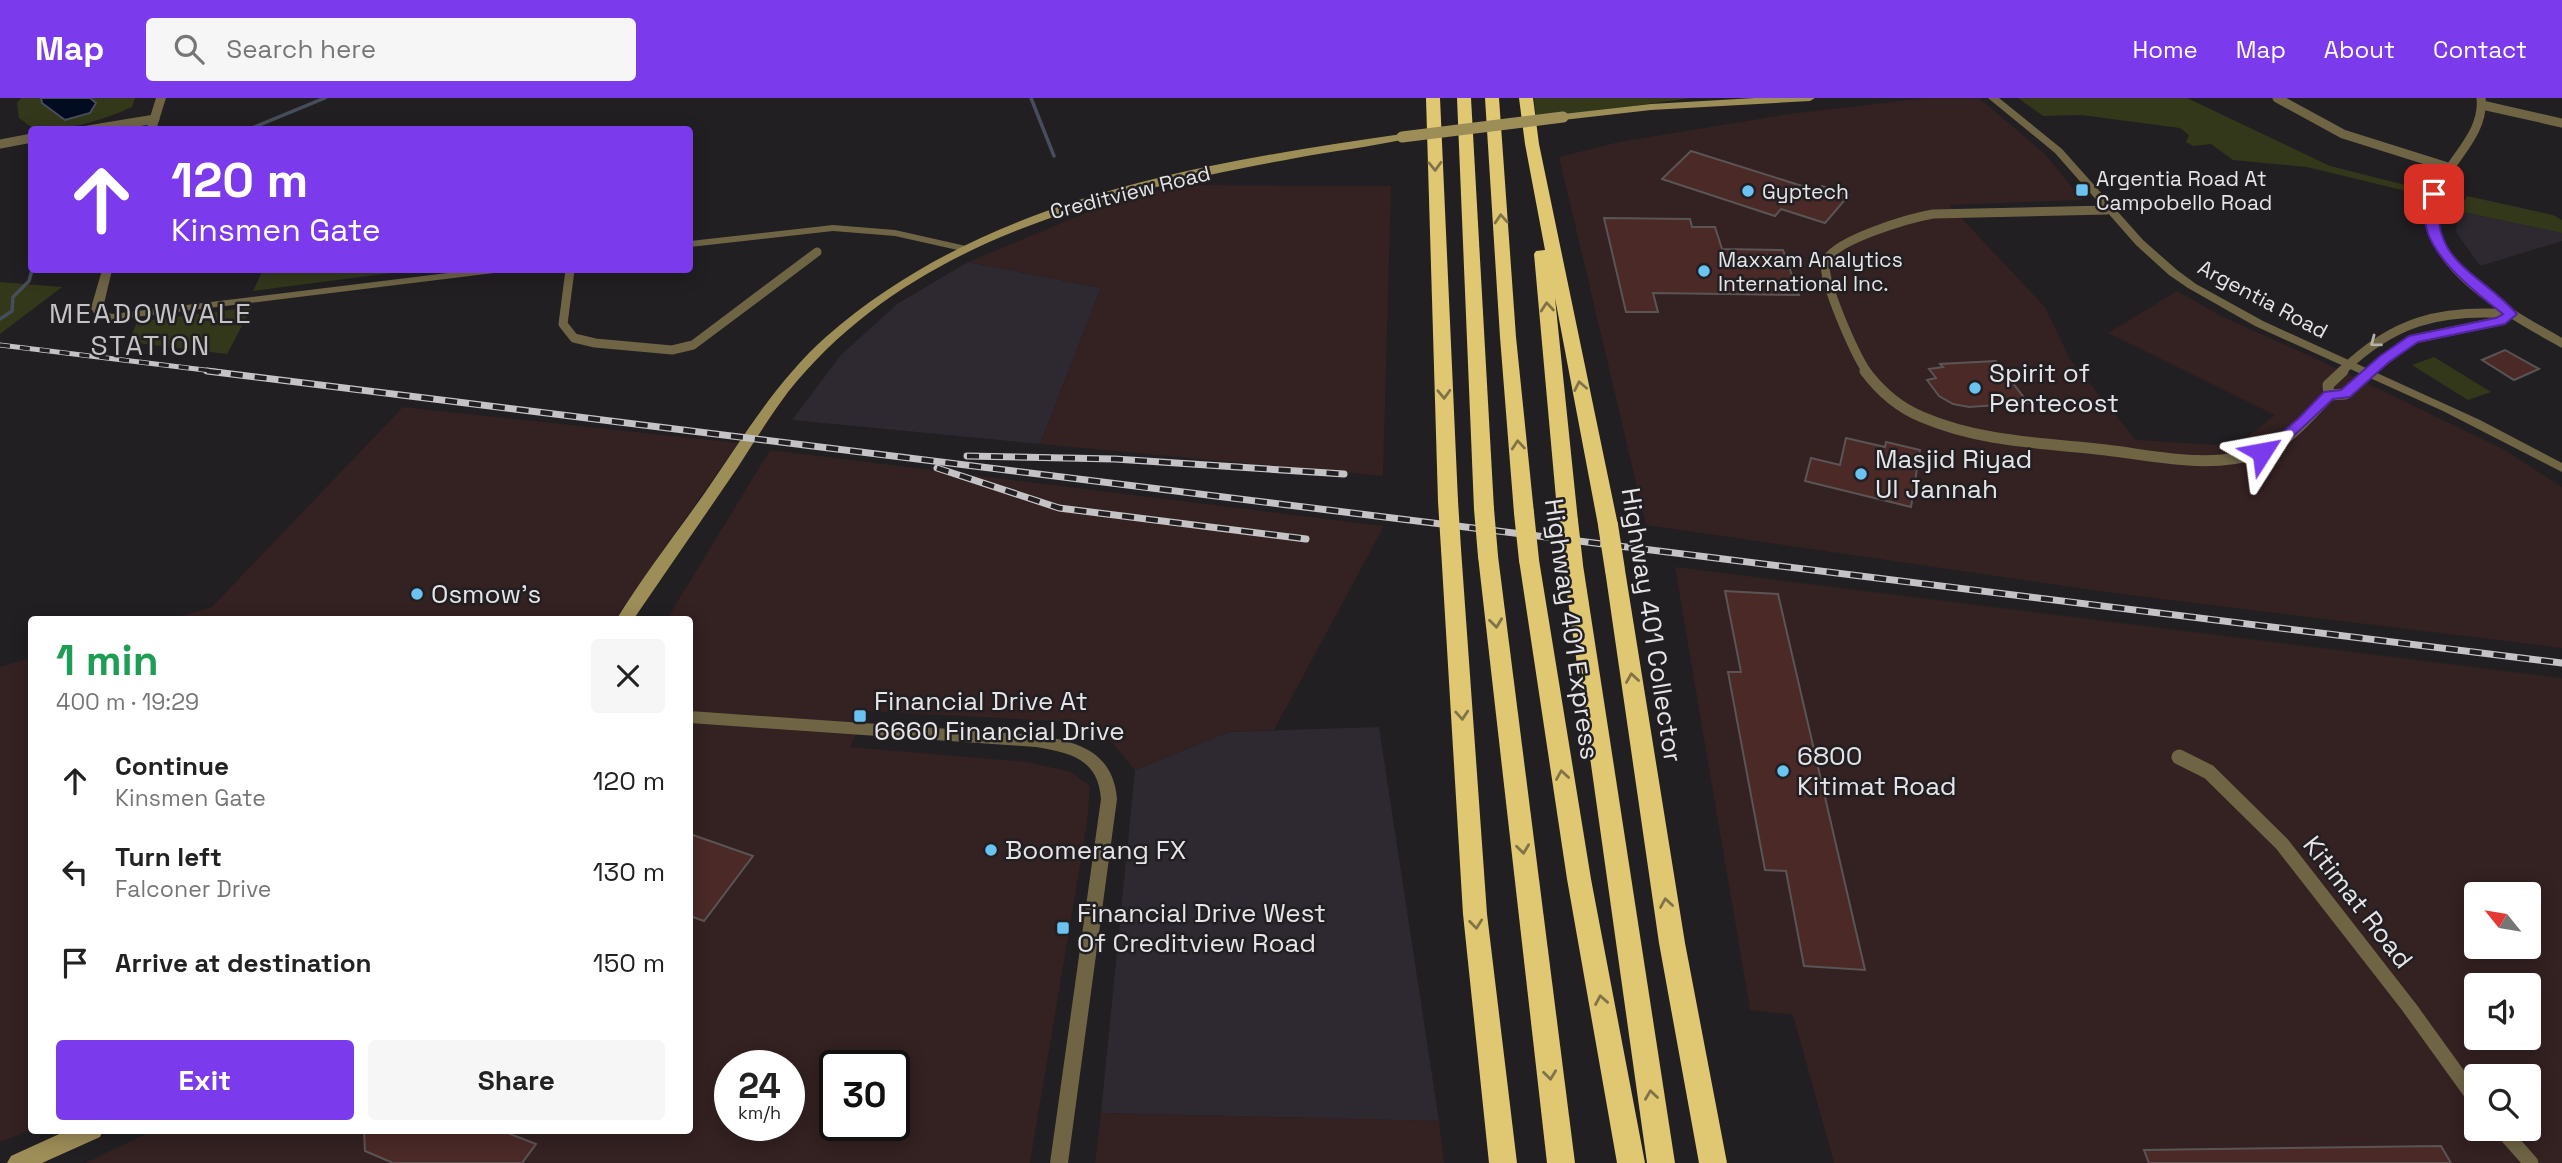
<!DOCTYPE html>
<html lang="en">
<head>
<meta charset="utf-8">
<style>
  :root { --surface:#fff; --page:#f6f6f6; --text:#222; --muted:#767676; --accent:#7c3aed }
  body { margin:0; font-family:"Space Grotesk",sans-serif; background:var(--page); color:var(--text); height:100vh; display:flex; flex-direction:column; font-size:26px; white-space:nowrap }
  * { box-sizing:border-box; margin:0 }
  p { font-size:23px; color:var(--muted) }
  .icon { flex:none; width:38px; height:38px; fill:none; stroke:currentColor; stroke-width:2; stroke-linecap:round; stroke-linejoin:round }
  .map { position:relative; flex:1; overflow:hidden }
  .drawer { position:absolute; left:28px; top:518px; width:665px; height:518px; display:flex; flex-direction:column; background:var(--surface); border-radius:7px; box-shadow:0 4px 18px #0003 }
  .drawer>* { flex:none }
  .top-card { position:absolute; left:28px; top:28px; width:665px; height:147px; border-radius:7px; box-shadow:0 4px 18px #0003; background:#7c3aed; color:#fff; overflow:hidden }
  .needle { width:46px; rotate:300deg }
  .controls { position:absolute; left:2464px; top:784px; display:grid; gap:14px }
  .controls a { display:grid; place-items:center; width:77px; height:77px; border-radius:7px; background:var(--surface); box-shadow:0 4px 18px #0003; font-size:35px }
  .speed { position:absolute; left:714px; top:952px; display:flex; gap:14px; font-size:35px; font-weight:700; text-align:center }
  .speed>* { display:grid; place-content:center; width:91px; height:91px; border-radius:50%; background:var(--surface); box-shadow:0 4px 18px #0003; line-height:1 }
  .speed small { font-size:18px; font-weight:400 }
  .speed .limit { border:4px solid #111; border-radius:10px; background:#fff; color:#111 }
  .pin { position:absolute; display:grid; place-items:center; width:60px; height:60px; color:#fff; margin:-30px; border-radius:14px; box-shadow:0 4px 10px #0006 }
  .me { position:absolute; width:77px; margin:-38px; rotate:56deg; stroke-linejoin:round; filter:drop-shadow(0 0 5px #0008) }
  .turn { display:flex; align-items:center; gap:24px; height:147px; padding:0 28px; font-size:32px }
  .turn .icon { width:91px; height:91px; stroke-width:2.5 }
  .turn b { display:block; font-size:49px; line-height:60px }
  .round { display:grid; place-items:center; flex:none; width:74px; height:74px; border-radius:7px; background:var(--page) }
  .head { display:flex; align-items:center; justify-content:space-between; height:119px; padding:0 28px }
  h1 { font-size:42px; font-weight:800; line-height:52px; color:#1e9e55 }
  .button { display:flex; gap:14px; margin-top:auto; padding:14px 28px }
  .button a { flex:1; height:80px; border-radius:7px; background:var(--accent); color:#fff; font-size:28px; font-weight:800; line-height:80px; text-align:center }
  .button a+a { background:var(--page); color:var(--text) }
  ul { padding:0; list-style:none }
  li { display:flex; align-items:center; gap:21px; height:91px; padding:0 28px }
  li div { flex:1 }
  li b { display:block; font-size:26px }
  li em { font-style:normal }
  header { display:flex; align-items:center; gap:42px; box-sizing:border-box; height:98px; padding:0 35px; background:var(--accent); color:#fff }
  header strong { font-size:33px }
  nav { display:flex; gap:38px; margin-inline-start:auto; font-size:24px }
  .search { width:490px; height:63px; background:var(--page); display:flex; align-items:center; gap:18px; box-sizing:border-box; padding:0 24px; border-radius:7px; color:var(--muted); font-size:26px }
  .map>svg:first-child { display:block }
  .built { fill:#2e2830 }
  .industrial { fill:#342122; fill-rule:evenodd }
  .green { fill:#33381b }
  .water { fill:#020c21; stroke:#464d5c; stroke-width:2 }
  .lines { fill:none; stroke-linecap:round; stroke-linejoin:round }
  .stream { stroke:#464d5c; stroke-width:3.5 }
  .building { fill:#4a2927; stroke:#5a5554; stroke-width:2 }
  .minor-far2 { stroke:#6f6545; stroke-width:9 }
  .minor-far1 { stroke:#6f6545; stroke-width:11 }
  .minor { stroke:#6f6545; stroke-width:15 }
  .tertiary { fill:#6f6545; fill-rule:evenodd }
  .secondary { fill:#9d8d57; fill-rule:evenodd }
  .motorway { fill:#e0c771; fill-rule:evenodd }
  .rail-far1-casing { stroke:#c5c3c5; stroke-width:5 }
  .rail-casing { stroke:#c5c3c5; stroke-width:7 }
  .rail-far1 { stroke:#211f22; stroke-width:3.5; stroke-dasharray:10; stroke-linecap:butt }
  .rail { stroke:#211f22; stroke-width:4.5; stroke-dasharray:12; stroke-linecap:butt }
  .secondary-bridge { stroke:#9d8d57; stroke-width:11 }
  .motorway-bridge { stroke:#e0c771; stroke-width:20 }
  .oneway { stroke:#80734a }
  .oneway2 { stroke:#b6b1a6 }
  .route { fill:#7c3aed; stroke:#51269a; stroke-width:2 }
  .poi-dot { fill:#6ac3f1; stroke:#211f22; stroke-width:2.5 }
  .labels { text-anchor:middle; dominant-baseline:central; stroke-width:5; stroke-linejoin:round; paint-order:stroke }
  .far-poi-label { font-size:21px; fill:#e6e4e6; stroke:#211f22; text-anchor:start }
  .far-street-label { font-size:21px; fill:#e6e4e6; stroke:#211f22 }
  .poi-label { font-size:26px; fill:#e6e4e6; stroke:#211f22; text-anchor:start }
  .street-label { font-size:26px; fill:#e6e4e6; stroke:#211f22 }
  .neighbourhood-label { font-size:28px; letter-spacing:2px; fill:#c6c3c7; stroke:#211f22 }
</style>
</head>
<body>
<header>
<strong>Map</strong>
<div class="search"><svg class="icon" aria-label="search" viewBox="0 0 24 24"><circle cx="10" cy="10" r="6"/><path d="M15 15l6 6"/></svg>Search here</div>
<nav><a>Home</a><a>Map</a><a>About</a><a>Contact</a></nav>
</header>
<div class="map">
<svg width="2562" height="1065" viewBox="0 0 2562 1065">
  <rect width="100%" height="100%" fill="#211f22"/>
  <g class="built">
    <polygon points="2458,113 2562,135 2562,143 2480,168 2456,134"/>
    <polygon points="968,164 1101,190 1040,346 792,322 841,257 897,206"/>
    <polygon points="1379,629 1439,1023 1101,1015 1135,672 1228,634"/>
  </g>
  <g class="industrial">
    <polygon points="1927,0 1979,0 2043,54 2083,102 1949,107 2045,209 2070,261 2136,342 2236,348 2275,317 2108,235 2177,193 2221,218 2321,263 2505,352 2562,389 2562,550 2113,495 1646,427 1559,59 1619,44 1789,16"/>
    <polygon points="1176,87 1391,88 1383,378 1040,346 1101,190 968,164 1095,111"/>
    <polygon points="403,309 738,345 615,521 169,522 212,509"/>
    <path d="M 770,352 L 1384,428 L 1274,632 L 1228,634 L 1135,672 L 1109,641 L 1072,624 L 867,613 L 850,649 L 1028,664 L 1071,674 L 1090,688 L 1087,726 L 1030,1065 L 85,1065 L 152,1033 L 690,1032 L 690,522 L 667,521 ZM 730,968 L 789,968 L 789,1027 L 730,1027 ZM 835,968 L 894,968 L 894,1027 L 835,1027 Z"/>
    <path d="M 1675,469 L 2562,580 L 2562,1065 L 1834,1065 L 1793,917 L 1750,912 ZM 2476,796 L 2529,796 L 2529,849 L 2476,849 ZM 2476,887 L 2529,887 L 2529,940 L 2476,940 ZM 2476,978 L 2529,978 L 2529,1031 L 2476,1031 Z"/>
    <polygon points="31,560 31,1032 0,1044 0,569"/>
    <polygon points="1101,1015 1439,1023 1444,1065 1095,1065"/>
  </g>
  <g class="green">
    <path d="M 21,0 L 135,0 L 132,9 C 109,20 63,35 38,31 C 31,30 25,24 19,20 L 17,5 Z"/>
    <polygon points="1534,0 1691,0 1536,21"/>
    <polygon points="2018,0 2187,0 2330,68 2409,88 2410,94 2307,69 2233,62 2211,46 2193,48 2186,44 2189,37 2180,30 2081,17 2043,18"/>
    <polygon points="2467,98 2553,117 2562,122 2562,135 2458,113"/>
    <polygon points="259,172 415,172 253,193 261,176"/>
    <polygon points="0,184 62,189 0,236"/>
    <polygon points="252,209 227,256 129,244 137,224"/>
    <polygon points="2434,259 2491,294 2468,302 2412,267"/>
  </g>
  <polygon class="water" points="41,0 90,0 96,5 90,15 65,22 42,5"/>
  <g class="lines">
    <g class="stream">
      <polyline points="1031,0 1054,58"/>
      <polyline points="247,32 325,0"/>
      <polyline points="0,221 12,213 13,199 29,183 32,172"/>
    </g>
  </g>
  <g class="building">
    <polygon points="1691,53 1818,93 1822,88 1849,97 1825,125 1781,111 1775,118 1662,81"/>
    <polygon points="1604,120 1690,121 1692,129 1715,129 1722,151 1783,152 1799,197 1653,195 1658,214 1626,214"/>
    <polygon points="2505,252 2539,271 2514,282 2482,262"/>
    <polygon points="1996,263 2028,305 1969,309 1953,306 1939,298 1927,282 1936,280 1929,271 1943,269 1940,266"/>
    <polygon points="1846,340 1885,349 1886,344 1920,352 1911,409 1805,383 1811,360 1840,367"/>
    <polygon points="1725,493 1778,496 1865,872 1804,868 1786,773 1765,772 1728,574 1741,574"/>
    <polygon points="690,736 753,758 704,823 690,818"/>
    <polygon points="364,1032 512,1032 510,1036 536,1046 522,1065 393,1065 365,1053"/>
    <polygon points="2441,1048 2451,1065 2149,1065 2144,1052"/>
  </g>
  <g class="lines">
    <g class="minor-far2">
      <polyline points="2277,0 2343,36 2451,70"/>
      <path d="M 2481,0 C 2484,26 2466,47 2452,67 C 2444,78 2433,91 2431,104 C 2419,168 2516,219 2562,245"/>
      <polyline points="2482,7 2562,25"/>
      <polyline points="88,32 155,21"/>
      <polyline points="0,46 32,40"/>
      <polyline points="570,172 563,226 574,240 595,245 672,252 693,247 817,154"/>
      <path d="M 1867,274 C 1856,258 1820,180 1826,163 C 1834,142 1910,120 1933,116 L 2107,112"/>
      <path d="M 2341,274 C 2393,223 2439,211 2511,216"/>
      <polyline points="2370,274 2414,241 2500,223 2511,216"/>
    </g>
    <g class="minor-far1">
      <path d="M 1865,273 C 1880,293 1900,310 1922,319 C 1980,344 2044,345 2106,352 C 2156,358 2209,371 2259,355 C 2286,346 2306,322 2325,302 L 2329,297 L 2328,287 L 2343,273"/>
      <polyline points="2329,297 2345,296 2372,273"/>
    </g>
    <g class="minor">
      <polyline points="2179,659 2209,674 2282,746 2409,909 2476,1002"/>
      <polyline points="2501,1031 2531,1065"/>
    </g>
    <g class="tertiary">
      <polygon points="156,0 166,0 156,32 146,32"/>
      <polygon points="1988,0 1999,0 2062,51 2143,142 2177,172 2196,186 2263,223 2480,322 2562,365 2562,374 2443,313 2255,228 2188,190 2169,177 2136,147 2055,55"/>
      <polygon points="833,127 895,132 966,148 967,150 962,153 895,138 833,133 690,149 690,143"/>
      <polygon points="102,172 112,172 103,210 104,213 112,216 472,172 499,172 494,175 111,222 95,217 91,210"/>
      <path d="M 690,613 L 1036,637 C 1078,644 1113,653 1117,701 L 1068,1065 L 1050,1065 L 1101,701 C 1098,661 1071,655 1036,649 L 690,625 Z"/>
    </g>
    <g class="secondary">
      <polygon points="1755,0 1815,0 1810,3 1651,12 1563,22 1558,19 1563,16 1651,6"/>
      <path d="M 1402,36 L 1407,39 L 1406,41 C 1370,49 1332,53 1296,60 C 1111,94 912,139 788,294 C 770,318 754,344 738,369 C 703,420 668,471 633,522 L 616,522 C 643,478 675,437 704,396 C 742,341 777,282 827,238 C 985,100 1201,65 1402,36 Z"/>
      <polygon points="68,1032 103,1032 100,1039 42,1065 7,1065 11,1058"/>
    </g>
    <g class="motorway">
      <polygon points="1426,0 1440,0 1458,403 1455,408 1441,408 1438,403"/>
      <polygon points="1457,0 1471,0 1494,411 1491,416 1477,416 1474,411"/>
      <polygon points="1485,0 1499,0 1516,239 1534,415 1531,420 1517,420 1514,415 1500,239"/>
      <polygon points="1519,0 1533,0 1539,46 1618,427 1615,432 1601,432 1598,427 1555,200 1578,423 1575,428 1561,428 1558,423 1534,156 1536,153 1545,152 1525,46"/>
      <polygon points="1451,444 1458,446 1461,451 1487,816 1517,1065 1489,1065 1463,816 1441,451 1444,446"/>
      <polygon points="1488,451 1495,453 1498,458 1575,1065 1547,1065 1478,458 1481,453"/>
      <polygon points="1529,455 1536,457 1539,462 1591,781 1645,1065 1617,1065 1567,781 1519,462 1522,457"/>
      <polygon points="1573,460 1580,462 1583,467 1675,1065 1647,1065 1563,467 1566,462"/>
      <polygon points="1615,465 1622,467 1625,472 1685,845 1727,1065 1699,1065 1659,845 1605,472 1608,467"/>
    </g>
    <defs>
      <polyline id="rail-far1" points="0,247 221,274"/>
      <g id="rail">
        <polyline points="207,273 2562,565"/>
        <polyline points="967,358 1115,361 1344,376"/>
        <polyline points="937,370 1059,410 1306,441"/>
      </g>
    </defs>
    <use href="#rail-far1" class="rail-far1-casing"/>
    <use href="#rail" class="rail-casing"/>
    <use href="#rail-far1" class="rail-far1"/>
    <use href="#rail" class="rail"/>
    <polyline class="secondary-bridge" points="1402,39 1563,19"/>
    <g class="motorway-bridge">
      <polyline points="1448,403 1451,451"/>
      <polyline points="1484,411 1488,458"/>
      <polyline points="1524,415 1529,462"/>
      <polyline points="1568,423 1573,467"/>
      <polyline points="1608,427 1615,472"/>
    </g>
  </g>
  <defs><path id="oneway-chevron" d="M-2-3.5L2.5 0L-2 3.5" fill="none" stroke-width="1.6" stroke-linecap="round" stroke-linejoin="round" transform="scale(1.75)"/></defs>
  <g class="oneway">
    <use href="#oneway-chevron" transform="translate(1435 68) rotate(88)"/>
    <use href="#oneway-chevron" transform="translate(1501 121) rotate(-94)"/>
    <use href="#oneway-chevron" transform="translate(1547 209) rotate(-95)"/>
    <use href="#oneway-chevron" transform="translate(1580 288) rotate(-101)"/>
    <use href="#oneway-chevron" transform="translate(1444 296) rotate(88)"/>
    <use href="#oneway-chevron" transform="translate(1518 347) rotate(-95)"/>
    <use href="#oneway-chevron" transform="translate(1496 525) rotate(83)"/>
    <use href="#oneway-chevron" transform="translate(1632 580) rotate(-99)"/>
    <use href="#oneway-chevron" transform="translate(1462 617) rotate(86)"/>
    <use href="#oneway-chevron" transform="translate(1562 677) rotate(-99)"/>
    <use href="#oneway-chevron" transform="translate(1523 751) rotate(83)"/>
    <use href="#oneway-chevron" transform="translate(1666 805) rotate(-99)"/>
    <use href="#oneway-chevron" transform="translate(1476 826) rotate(84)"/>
    <use href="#oneway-chevron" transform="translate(1601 902) rotate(-100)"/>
    <use href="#oneway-chevron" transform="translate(1550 977) rotate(83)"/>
    <use href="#oneway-chevron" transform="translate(1651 997) rotate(-98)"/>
  </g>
  <use class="oneway2" href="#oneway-chevron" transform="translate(2375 244) rotate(143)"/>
  <path class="route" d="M 2434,92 L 2440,96 C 2428,164 2481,175 2517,216 L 2505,226 L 2418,244 L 2389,264 L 2350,299 L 2333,301 L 2282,349 L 2267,357 L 2257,357 L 2257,351 L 2272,343 L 2298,321 L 2324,294 L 2341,292 L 2380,258 L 2409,238 L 2496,220 L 2503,216 C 2476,195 2424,155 2425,118 C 2425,111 2427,103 2429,96 Z"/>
  <g class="poi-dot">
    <rect x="2075" y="85" width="14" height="14" rx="3.5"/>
    <circle cx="1748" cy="93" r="7"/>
    <circle cx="1704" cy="173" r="7"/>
    <circle cx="1975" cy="290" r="7"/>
    <circle cx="1861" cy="376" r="7"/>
    <circle cx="417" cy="496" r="7"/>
    <rect x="853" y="611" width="14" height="14" rx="3.5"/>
    <circle cx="1783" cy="673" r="7"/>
    <circle cx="991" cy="752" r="7"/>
    <rect x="1056" y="823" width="14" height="14" rx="3.5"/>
  </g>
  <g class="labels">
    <g class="far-poi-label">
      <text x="2096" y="80">Argentia Road At<tspan x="2096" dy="24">Campobello Road</tspan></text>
      <text x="1762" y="93">Gyptech</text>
      <text x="1718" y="161">Maxxam Analytics<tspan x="1718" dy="24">International Inc.</tspan></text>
    </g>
    <g class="far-street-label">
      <text transform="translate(1130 94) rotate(-14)">Creditview Road</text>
      <text transform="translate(2263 201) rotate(28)">Argentia Road</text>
    </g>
    <g class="poi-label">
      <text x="1989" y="275">Spirit of<tspan x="1989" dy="30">Pentecost</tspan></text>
      <text x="1875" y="361">Masjid Riyad<tspan x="1875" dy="30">Ul Jannah</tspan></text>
      <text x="431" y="496">Osmow's</text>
      <text x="874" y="603">Financial Drive At<tspan x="874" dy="30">6660 Financial Drive</tspan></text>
      <text x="1797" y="658">6800<tspan x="1797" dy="30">Kitimat Road</tspan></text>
      <text x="1005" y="752">Boomerang FX</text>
      <text x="1077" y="815">Financial Drive West<tspan x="1077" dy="30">Of Creditview Road</tspan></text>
    </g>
    <g class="street-label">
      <text transform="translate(1652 527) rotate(81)">Highway 401 Collector</text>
      <text transform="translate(1572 531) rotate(82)">Highway 401 Express</text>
      <text transform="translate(2358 804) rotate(52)">Kitimat Road</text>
    </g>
    <g class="neighbourhood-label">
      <text x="151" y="215">MEADOWVALE<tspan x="151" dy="32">STATION</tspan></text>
    </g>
  </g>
</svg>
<div class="controls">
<a><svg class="needle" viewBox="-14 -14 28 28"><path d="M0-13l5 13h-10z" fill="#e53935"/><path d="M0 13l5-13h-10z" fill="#767676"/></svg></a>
<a><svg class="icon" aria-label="sound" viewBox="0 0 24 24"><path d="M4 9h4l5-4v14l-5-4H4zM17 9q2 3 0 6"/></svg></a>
<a><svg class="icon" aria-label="search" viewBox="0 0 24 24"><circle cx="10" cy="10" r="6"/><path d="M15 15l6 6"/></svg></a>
</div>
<div class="speed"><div>24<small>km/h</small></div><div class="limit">30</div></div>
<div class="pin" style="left:2434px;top:96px;background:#d93025"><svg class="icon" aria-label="arrive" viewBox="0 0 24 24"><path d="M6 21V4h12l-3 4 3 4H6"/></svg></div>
<svg class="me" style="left:2262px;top:354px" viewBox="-20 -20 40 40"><path d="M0-17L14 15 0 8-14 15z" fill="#7c3aed" stroke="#fff" stroke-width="4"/></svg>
<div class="top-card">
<div class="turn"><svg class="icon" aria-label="ahead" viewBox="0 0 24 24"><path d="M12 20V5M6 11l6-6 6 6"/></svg><div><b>120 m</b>Kinsmen Gate</div></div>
</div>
<section class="drawer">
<div class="head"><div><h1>1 min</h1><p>400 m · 19:29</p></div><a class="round"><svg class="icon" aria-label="close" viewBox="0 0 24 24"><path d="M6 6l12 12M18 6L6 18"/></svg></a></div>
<ul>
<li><svg class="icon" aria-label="ahead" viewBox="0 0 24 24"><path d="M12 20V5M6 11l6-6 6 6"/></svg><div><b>Continue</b><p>Kinsmen Gate</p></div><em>120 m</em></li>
<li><svg class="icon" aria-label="left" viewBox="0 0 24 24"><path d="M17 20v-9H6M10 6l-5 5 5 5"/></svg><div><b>Turn left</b><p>Falconer Drive</p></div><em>130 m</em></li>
<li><svg class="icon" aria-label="arrive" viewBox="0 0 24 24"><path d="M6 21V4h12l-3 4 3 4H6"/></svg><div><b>Arrive at destination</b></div><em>150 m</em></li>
</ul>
<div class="button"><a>Exit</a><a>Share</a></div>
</section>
</div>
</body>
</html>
